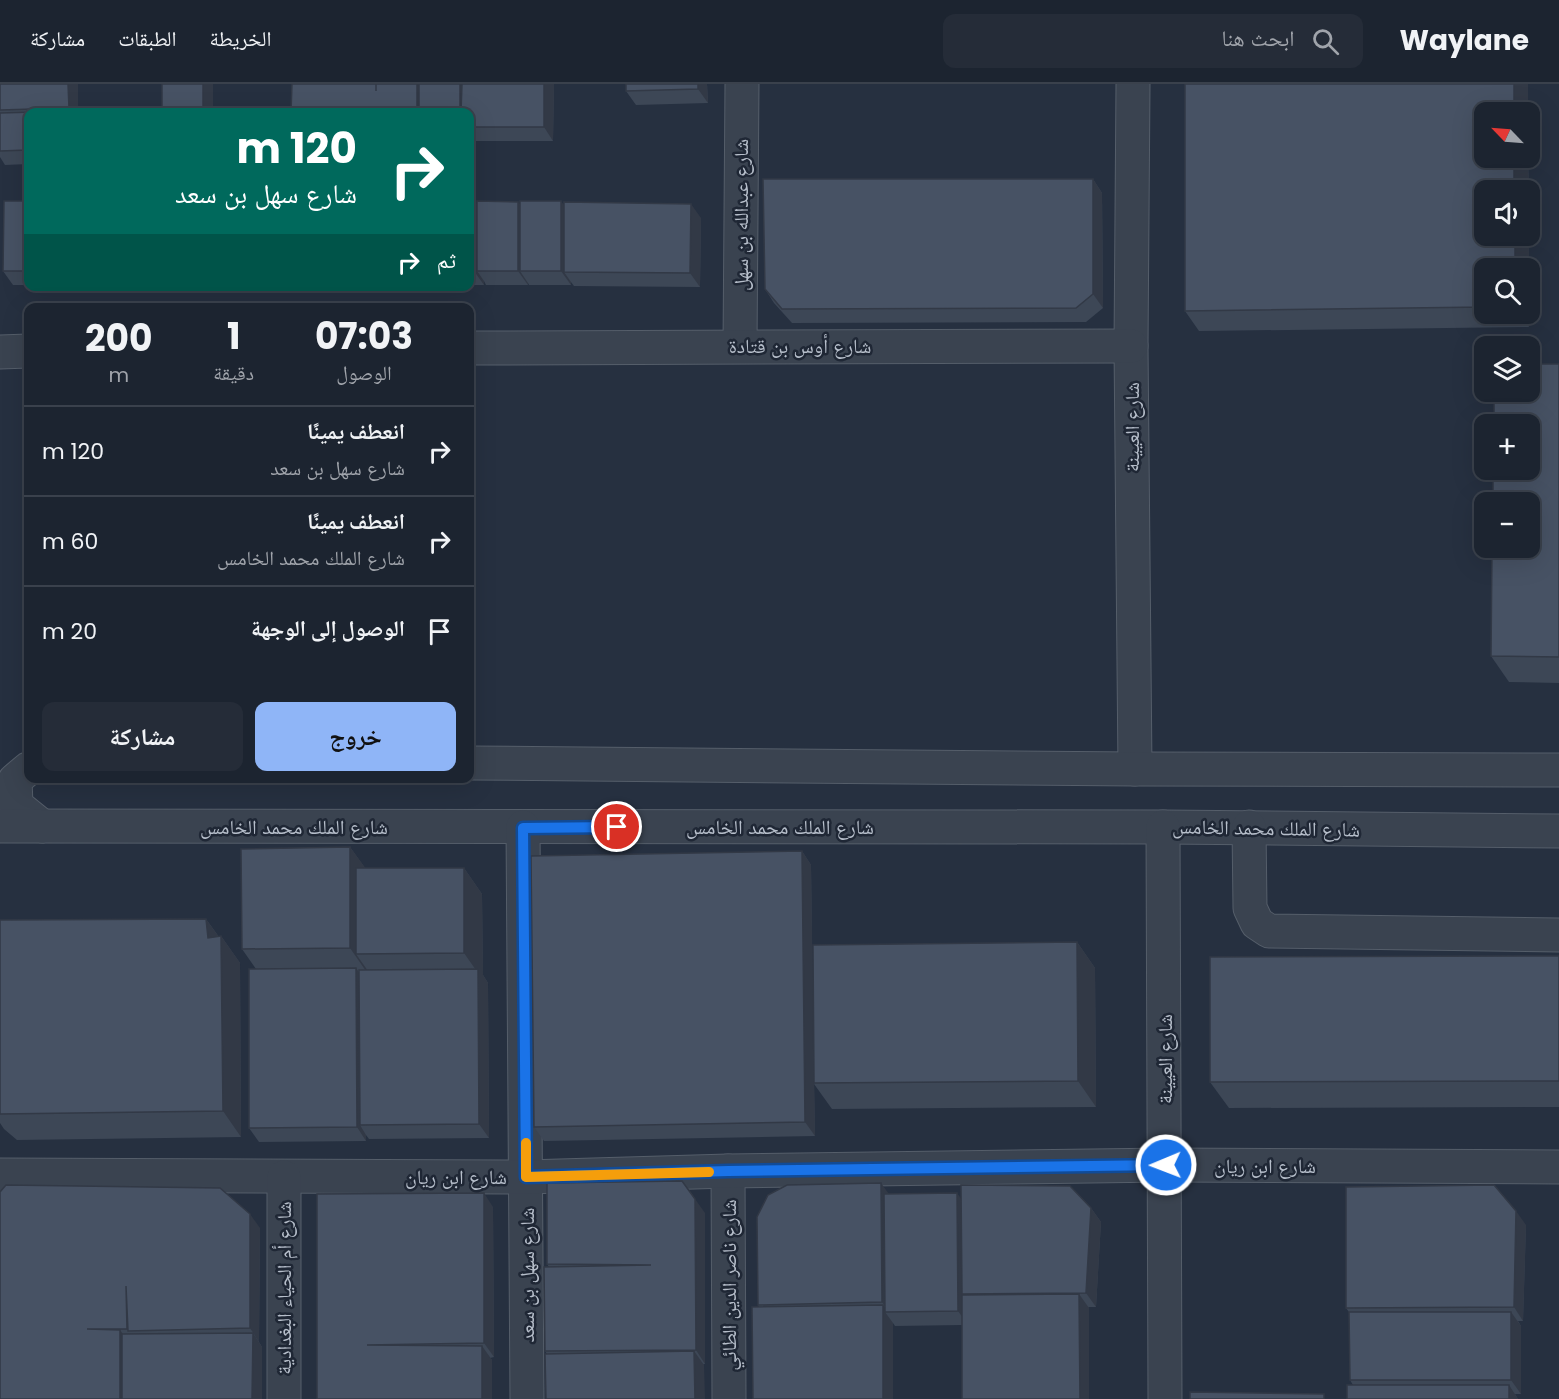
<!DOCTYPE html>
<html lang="ar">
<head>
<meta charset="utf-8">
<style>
  :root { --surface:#1c2430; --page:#252c38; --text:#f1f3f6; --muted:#a0a4ab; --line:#3a414c; --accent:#8fb5f7 }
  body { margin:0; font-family:Poppins,"Noto Naskh Arabic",sans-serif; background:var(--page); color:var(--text); direction:rtl; height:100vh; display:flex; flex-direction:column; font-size:22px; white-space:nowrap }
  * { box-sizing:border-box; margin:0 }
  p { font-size:20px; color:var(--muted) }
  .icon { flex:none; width:33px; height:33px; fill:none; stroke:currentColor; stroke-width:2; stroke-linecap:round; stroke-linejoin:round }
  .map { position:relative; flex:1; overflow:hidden; direction:ltr }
  .side { position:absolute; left:24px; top:219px; width:450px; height:480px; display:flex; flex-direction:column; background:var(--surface); border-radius:12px; box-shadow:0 6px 24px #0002,0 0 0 2px var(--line); direction:rtl }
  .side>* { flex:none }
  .hud { position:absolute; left:24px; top:24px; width:450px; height:183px; border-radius:12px; box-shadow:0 6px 24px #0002,0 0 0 2px var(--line); direction:rtl; background:#00695c; color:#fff; overflow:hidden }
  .needle { width:39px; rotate:295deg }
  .controls { position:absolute; left:1474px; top:18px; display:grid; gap:12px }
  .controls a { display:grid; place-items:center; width:66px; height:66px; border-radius:12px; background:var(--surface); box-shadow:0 6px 24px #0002,0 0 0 2px var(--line); font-size:30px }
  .pin { position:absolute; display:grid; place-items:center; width:51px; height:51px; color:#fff; margin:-26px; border:3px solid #fff; border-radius:50%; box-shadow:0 2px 6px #0007 }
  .me { position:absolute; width:66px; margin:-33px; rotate:269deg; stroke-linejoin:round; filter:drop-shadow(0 0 4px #0008) }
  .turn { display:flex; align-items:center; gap:21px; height:126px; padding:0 18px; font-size:27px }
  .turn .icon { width:78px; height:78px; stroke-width:2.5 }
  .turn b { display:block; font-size:42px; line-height:51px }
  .then { display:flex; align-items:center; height:57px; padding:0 18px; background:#0003; gap:12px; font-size:22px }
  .eta { display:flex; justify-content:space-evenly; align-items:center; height:102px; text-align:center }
  .eta b { font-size:36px; font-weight:700; line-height:42px }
  .button { display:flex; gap:12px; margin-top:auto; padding:12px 18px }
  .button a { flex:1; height:69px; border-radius:12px; background:var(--accent); color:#111; font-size:24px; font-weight:700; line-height:69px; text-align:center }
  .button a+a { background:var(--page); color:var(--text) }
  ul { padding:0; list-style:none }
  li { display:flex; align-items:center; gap:18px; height:90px; padding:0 18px; border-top:2px solid var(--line) }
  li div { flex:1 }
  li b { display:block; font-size:22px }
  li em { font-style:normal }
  header { display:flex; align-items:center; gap:36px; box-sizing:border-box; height:84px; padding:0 30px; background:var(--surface); border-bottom:2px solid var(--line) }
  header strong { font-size:28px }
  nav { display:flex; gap:33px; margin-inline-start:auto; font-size:21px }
  .search { width:420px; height:54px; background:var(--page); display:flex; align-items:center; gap:15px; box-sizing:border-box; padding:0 21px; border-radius:12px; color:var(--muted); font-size:22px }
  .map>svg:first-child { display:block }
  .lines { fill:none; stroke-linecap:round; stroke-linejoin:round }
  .minor-casing { stroke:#555e6a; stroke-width:35 }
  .minor { stroke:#3a4350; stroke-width:33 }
  .wall { fill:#3d4756 }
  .shaded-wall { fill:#323946 }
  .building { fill:#475264; stroke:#323946; stroke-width:1.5 }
  .route-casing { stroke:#114b97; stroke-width:15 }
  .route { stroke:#1a73e8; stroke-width:10 }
  .slow { stroke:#f59e0b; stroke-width:10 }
  .labels { text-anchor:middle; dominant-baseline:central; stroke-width:5; stroke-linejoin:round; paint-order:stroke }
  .street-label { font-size:20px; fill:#b6beca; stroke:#1f2735 }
</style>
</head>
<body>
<header>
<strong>Waylane</strong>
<div class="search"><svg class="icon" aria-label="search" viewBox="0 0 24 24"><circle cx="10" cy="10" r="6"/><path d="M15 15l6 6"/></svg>ابحث هنا</div>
<nav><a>الخريطة</a><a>الطبقات</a><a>مشاركة</a></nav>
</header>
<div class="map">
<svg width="1559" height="1315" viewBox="0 0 1559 1315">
  <rect width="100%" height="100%" fill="#263040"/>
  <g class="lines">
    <defs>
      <g id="minor">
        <polyline points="1133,0 1131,262 1135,685"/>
        <polyline points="740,262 742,0"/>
        <polyline points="470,264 1131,262"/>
        <polyline points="0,268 28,267"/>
        <polyline points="470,679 1135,685 1559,686"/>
        <polyline points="28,685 15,696 16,721 42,742"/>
        <polyline points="0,742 1163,743 1559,747"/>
        <polyline points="523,743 527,1315"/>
        <polyline points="1163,743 1165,1315"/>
        <polyline points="1249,743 1250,824 1257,839 1269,847 1559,851"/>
        <polyline points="728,1087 729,1315"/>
        <polyline points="0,1091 526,1093 728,1087 1166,1081 1559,1083"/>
        <polyline points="284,1315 284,1093"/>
      </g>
    </defs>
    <use href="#minor" class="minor-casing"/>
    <use href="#minor" class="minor"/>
  </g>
  <g class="wall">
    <polygon points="0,0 78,0 78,28 28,28 28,80 5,81 0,73"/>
    <polygon points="292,0 554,0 553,57 471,57 470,55 470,57 470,28"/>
    <polygon points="626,0 707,0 708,19 636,21 626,7"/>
    <polygon points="1528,0 1528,28 1485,28 1528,74 1529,106 1485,106 1529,152 1529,184 1485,184 1485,230 1529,230 1529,243 1199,247 1185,227"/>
    <polygon points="1093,95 1102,109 1103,224 1086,238 792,239 774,219 765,205"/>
    <polygon points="28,117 28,201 13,201 3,187"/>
    <polygon points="470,118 475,118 477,121 520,120 564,121 701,134 700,203 574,202 571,198 571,201 529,201 528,199 528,201 486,201 484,197 484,201 470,201"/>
    <polygon points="1559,280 1559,599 1509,598 1491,572"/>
    <polygon points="350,763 365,784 464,784 482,810 483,891 488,899 489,1054 369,1055 366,1051 366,1057 259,1058 249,1044 256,885 242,865"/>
    <polygon points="802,767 811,781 813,934 1077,858 1095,884 1096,1023 832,1025 814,1000 815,1052 544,1057 534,1043"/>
    <polygon points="206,835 219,853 221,852 240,879 241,1053 17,1056 4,1045 0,1039 0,836"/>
    <polygon points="1559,872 1559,1023 1229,1024 1210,998"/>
    <polygon points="0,1108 260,1144 259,1258 262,1263 262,1315 0,1315"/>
    <polygon points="889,1110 1091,1124 1101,1138 1096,1223 1088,1223 1089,1224 962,1241 895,1242 893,1239 893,1315 753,1315 759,1223 758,1221"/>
    <polygon points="493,1123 494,1273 490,1274 492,1276 317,1315"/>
    <polygon points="705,1129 705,1280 703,1280 704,1281 547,1270 545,1267 549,1183 547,1180"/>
    <polygon points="1526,1141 1523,1237 1518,1237 1521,1242 1521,1310 1515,1310 1518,1315 1347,1315 1353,1301 1350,1296 1349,1228 1346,1224"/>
  </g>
  <g class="shaded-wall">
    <polygon points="68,0 78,0 78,28 72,28 69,24"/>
    <rect x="203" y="0" width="10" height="28"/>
    <rect x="417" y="0" width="10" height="28"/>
    <rect x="460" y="0" width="10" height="28"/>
    <polygon points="544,0 554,0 553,57 544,43"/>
    <polygon points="698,0 707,0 708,19 698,5"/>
    <rect x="1514" y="0" width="14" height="28"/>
    <polygon points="1514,74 1528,74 1529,106 1514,106"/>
    <polygon points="1093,95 1102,109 1103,224 1093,210"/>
    <polygon points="561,117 571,131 564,188 571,198 571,201 561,187"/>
    <polygon points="475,118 484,132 477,187 484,197 484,201 474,187"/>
    <polygon points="518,118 528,132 520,187 528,199 528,201 518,187"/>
    <polygon points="691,120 701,134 700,203 690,189"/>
    <rect x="1515" y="152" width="14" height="32"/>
    <polygon points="1520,230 1529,230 1529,243"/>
    <polygon points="350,763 369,789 356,870 368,887 368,890 350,864"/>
    <polygon points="802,767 811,781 815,1052 805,1038"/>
    <polygon points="464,784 482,810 483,891 488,899 489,1054 479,1040 478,889 464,869"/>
    <polygon points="206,835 221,856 221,852 240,879 241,1053 223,1027"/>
    <polygon points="1077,858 1095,884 1096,1023 1078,997"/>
    <polygon points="356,884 366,898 360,1041 366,1051 366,1057 357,1043"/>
    <polygon points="881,1099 891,1113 889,1228 882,1218"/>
    <polygon points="484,1109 493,1123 494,1273 484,1259"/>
    <polygon points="957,1109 967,1123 962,1210 968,1218 968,1241 958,1227"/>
    <polygon points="695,1115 705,1129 705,1280 696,1266"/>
    <polygon points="1091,1124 1101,1138 1096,1223 1086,1209"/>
    <polygon points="1516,1127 1526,1141 1523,1237 1514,1223"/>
    <polygon points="250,1130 260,1144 259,1258 250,1244"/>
    <polygon points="1079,1210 1089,1224 1089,1315 1080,1315"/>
    <polygon points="883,1221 888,1228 885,1228 893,1239 893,1315 883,1315"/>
    <polygon points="1511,1228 1521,1242 1521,1310 1511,1296"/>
    <polygon points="120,1246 130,1260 130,1315 120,1315"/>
    <polygon points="253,1249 262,1263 262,1315 252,1315"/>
    <polygon points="482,1262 492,1276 492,1315 482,1315"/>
    <polygon points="694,1267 704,1281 705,1315 695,1315"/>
    <polygon points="1509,1301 1518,1315 1509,1315"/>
  </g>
  <g class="building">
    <polygon points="0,0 68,0 69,24 0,26"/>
    <rect x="162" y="0" width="41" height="28"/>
    <polygon points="292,0 376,0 376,7 376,0 417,0 417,28 291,28"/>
    <rect x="419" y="0" width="41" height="28"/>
    <polygon points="462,0 544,0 544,43 470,43 470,28 461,28"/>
    <polygon points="626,0 698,0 698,5 626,7"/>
    <polygon points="1185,0 1514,0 1514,28 1485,28 1485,74 1514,74 1514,106 1485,106 1485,152 1515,152 1515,184 1485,184 1485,223 1185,227"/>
    <polygon points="69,27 69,28 28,28 28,66 0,67 0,29"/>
    <polygon points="763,95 1093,95 1093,210 1076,224 782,225 765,205"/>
    <polygon points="4,117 28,117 28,187 3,187"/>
    <polygon points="477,117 518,118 518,187 477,187"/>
    <rect x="520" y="117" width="41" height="70"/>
    <polygon points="470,118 475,118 474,187 470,187"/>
    <polygon points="564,118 691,120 690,189 564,188"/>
    <polygon points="1530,280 1559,280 1559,573 1491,572 1492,464 1530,464 1530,418 1493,418 1493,386 1530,386 1530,340 1494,340 1494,308 1530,308"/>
    <polygon points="350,763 350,864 242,865 241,765"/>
    <polygon points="802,767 805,1038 534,1043 531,772"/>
    <polygon points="356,784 464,784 464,869 356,870"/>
    <polygon points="206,835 208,854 221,852 223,1027 0,1030 0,836"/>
    <polygon points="1077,858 1078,997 814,999 813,861"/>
    <polygon points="1559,872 1559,997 1210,998 1210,873"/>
    <polygon points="356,884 357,1043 249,1044 249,885"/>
    <polygon points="478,885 479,1040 360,1041 359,886"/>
    <polygon points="682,1097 695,1115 696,1266 545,1267 544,1183 651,1181 547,1180 547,1099"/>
    <polygon points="881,1099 882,1218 758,1221 757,1133 768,1111 787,1101"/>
    <polygon points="6,1101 220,1104 250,1130 250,1244 128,1247 126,1202 127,1245 87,1245 120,1246 120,1315 0,1315 0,1108"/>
    <polygon points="961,1101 1070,1102 1091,1124 1086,1209 962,1210"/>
    <polygon points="1494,1101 1516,1127 1514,1223 1346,1224 1346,1103"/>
    <polygon points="484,1109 484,1259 367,1261 482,1262 482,1315 317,1315 317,1110"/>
    <polygon points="957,1109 958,1227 885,1228 884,1110"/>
    <polygon points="1079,1210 1080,1315 962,1315 962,1211"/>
    <polygon points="883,1221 883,1315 753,1315 752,1223"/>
    <polygon points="1349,1228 1511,1228 1511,1296 1350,1296"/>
    <polygon points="253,1249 252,1315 122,1315 122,1250"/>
    <polygon points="694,1267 695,1315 546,1315 545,1270"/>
    <rect x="1347" y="1301" width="162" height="14"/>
    <polygon points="1190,1308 1324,1310 1324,1315 1190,1315"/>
  </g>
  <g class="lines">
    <defs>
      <polyline id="route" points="617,743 523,744 526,1093 728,1087 1166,1081"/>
    </defs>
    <use href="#route" class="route-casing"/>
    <use href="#route" class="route"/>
    <polyline class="slow" points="526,1059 526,1093 709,1088"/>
  </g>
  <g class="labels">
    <g class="street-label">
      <text transform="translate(741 131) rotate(-90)">شارع عبدالله بن سهل</text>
      <text x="800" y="262">شارع أوس بن قتادة</text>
      <text transform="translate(1132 343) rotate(-90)">شارع العيينة</text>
      <text x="294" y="743">شارع الملك محمد الخامس</text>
      <text x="780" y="743">شارع الملك محمد الخامس</text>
      <text transform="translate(1266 744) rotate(1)">شارع الملك محمد الخامس</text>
      <text transform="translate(1165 975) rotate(-90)">شارع العيينة</text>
      <text x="1265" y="1082">شارع ابن ريان</text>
      <text x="456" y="1093">شارع ابن ريان</text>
      <text transform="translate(527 1191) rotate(-90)">شارع سهل بن سعد</text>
      <text transform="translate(729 1201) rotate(-90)">شارع ناصر الدين الطائي</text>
      <text transform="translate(284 1204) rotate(-90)">شارع أم الحياء البغدادية</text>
    </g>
  </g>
</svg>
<div class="controls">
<a><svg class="needle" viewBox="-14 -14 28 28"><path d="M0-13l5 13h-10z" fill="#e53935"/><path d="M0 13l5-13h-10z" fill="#a0a4ab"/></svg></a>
<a><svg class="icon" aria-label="sound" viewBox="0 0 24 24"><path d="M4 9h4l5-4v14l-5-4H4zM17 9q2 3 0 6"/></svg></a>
<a><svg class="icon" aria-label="search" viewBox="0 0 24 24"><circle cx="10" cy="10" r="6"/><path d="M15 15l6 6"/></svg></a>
<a><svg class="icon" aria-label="layers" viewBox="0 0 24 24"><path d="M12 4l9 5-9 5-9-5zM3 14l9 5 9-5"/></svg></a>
<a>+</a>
<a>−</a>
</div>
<div class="pin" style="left:617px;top:743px;background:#d93025"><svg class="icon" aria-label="arrive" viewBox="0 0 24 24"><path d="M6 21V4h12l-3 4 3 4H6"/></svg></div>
<svg class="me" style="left:1166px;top:1081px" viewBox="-20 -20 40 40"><circle r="17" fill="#1a73e8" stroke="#fff" stroke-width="3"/><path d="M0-11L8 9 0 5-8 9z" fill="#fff"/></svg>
<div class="hud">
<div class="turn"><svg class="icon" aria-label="right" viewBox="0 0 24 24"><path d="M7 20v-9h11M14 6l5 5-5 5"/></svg><div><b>120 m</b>شارع سهل بن سعد</div></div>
<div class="then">ثم<svg class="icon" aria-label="right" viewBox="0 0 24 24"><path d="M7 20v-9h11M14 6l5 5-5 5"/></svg></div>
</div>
<section class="side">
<div class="eta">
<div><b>07:03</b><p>الوصول</p></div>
<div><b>1</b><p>دقيقة</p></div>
<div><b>200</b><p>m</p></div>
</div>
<ul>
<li><svg class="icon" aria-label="right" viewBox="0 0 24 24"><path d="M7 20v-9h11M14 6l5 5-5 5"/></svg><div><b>انعطف يمينًا</b><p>شارع سهل بن سعد</p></div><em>120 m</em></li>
<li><svg class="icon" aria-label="right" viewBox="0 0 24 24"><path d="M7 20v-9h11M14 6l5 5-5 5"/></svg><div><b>انعطف يمينًا</b><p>شارع الملك محمد الخامس</p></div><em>60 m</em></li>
<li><svg class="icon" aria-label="arrive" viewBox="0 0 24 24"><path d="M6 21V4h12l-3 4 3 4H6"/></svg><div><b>الوصول إلى الوجهة</b></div><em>20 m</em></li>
</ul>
<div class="button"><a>خروج</a><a>مشاركة</a></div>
</section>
</div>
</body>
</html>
